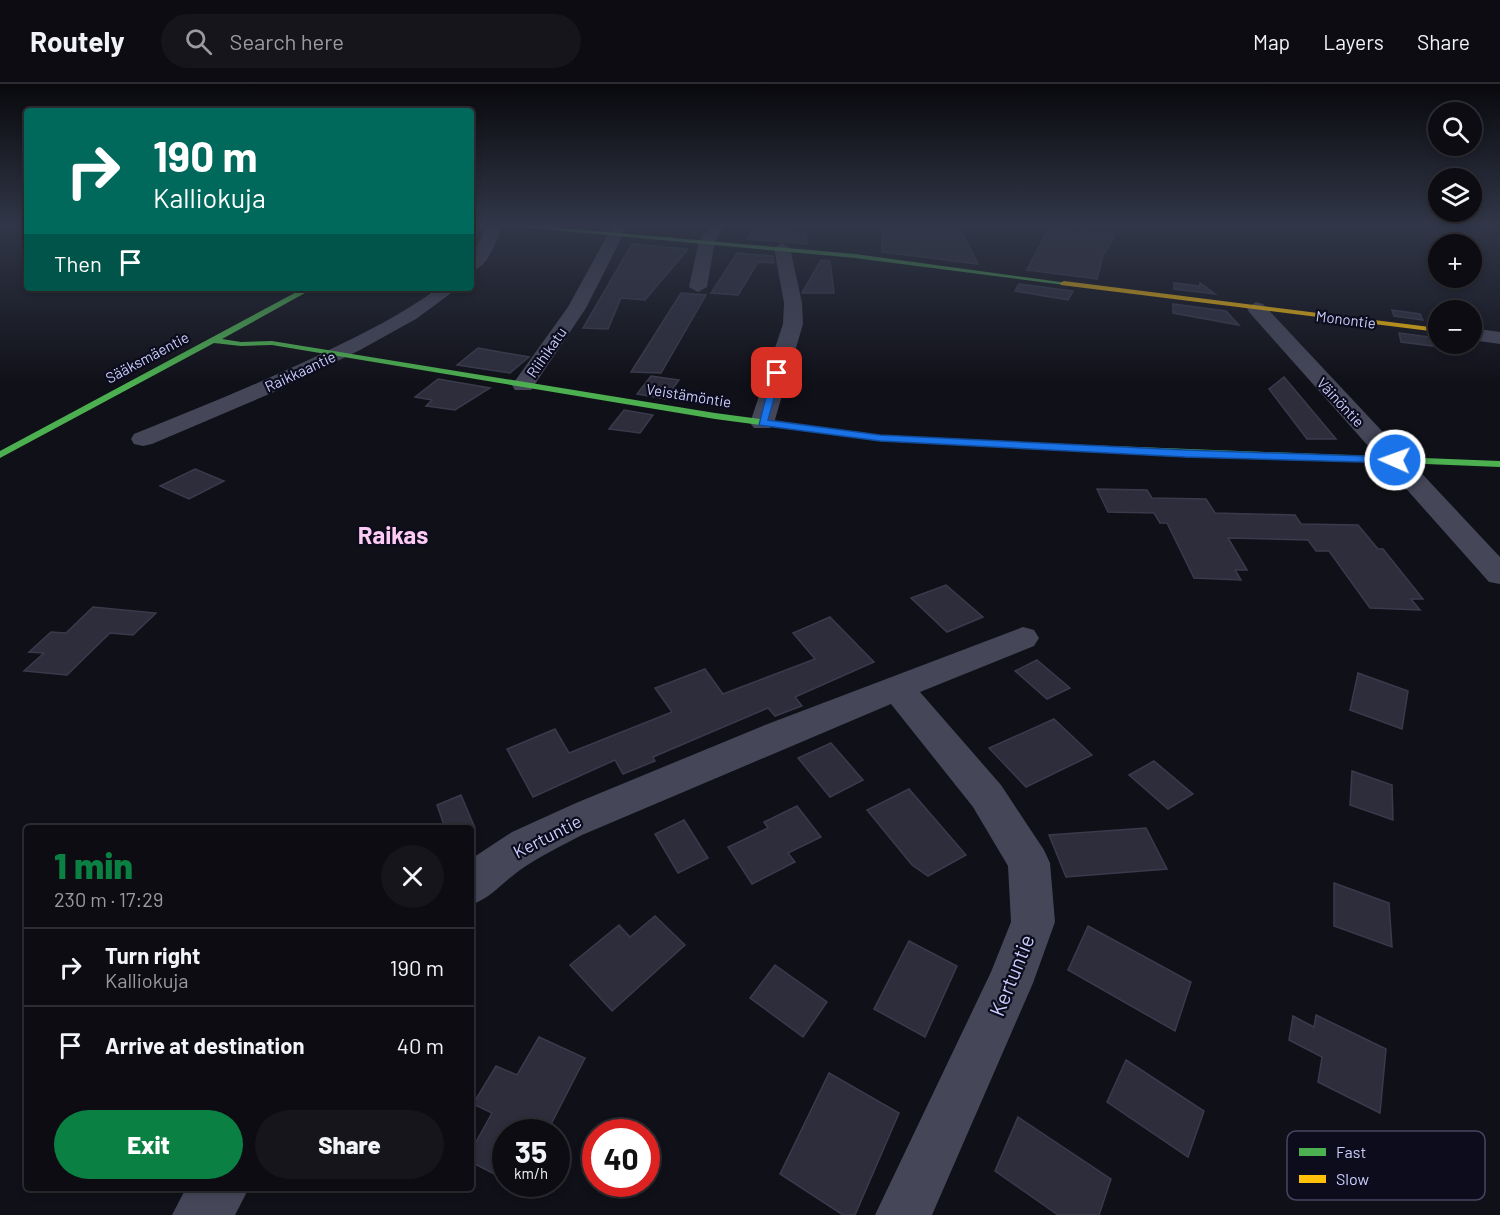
<!DOCTYPE html>
<html lang="en">
<head>
<meta charset="utf-8">
<style>
  :root { --surface:#0c0c12; --page:#15151b; --text:#f1f3f6; --muted:#9a9b9f; --line:#2c2c32; --accent:#0b8043 }
  body { margin:0; font-family:Barlow,sans-serif; background:var(--page); color:var(--text); height:100vh; display:flex; flex-direction:column; font-size:22px; white-space:nowrap }
  * { box-sizing:border-box; margin:0 }
  p { font-size:20px; color:var(--muted) }
  .icon { flex:none; width:33px; height:33px; fill:none; stroke:currentColor; stroke-width:2; stroke-linecap:round; stroke-linejoin:round }
  .map { position:relative; flex:1; overflow:hidden }
  .panel { position:absolute; left:24px; top:741px; width:450px; height:366px; display:flex; flex-direction:column; background:var(--surface); border-radius:6px; box-shadow:0 3px 9px #0003,0 0 0 2px var(--line) }
  .panel>* { flex:none }
  .hud { position:absolute; left:24px; top:24px; width:450px; height:183px; border-radius:6px; box-shadow:0 3px 9px #0003,0 0 0 2px var(--line); background:#00695c; color:#fff; overflow:hidden }
  .buttons { position:absolute; left:1428px; top:18px; display:grid; gap:12px }
  .buttons a { display:grid; place-items:center; width:54px; height:54px; border-radius:50%; background:var(--surface); box-shadow:0 3px 9px #0003,0 0 0 2px var(--line); font-size:30px }
  .speed { position:absolute; left:492px; top:1035px; display:flex; gap:12px; font-size:30px; font-weight:700; text-align:center }
  .speed>* { display:grid; place-content:center; width:78px; height:78px; border-radius:50%; background:var(--surface); box-shadow:0 3px 9px #0003,0 0 0 2px var(--line); line-height:1 }
  .speed small { font-size:15px; font-weight:400 }
  .speed .limit { border:9px solid #d22; background:#fff; color:#111 }
  .pin { position:absolute; display:grid; place-items:center; width:51px; height:51px; color:#fff; margin:-26px; border-radius:12px; box-shadow:0 3px 9px #0006 }
  .me { position:absolute; width:66px; margin:-33px; rotate:272deg; stroke-linejoin:round; filter:drop-shadow(0 0 4px #0008) }
  .turn { display:flex; align-items:center; gap:21px; height:126px; padding:0 30px; font-size:27px }
  .turn .icon { width:78px; height:78px; stroke-width:2.5 }
  .turn b { display:block; font-size:42px; line-height:51px }
  .then { display:flex; align-items:center; height:57px; padding:0 30px; background:#0003; gap:12px; font-size:22px }
  .round { display:grid; place-items:center; flex:none; width:63px; height:63px; border-radius:32px; background:var(--page) }
  .head { display:flex; align-items:center; justify-content:space-between; height:102px; padding:0 30px }
  h1 { font-size:36px; font-weight:800; line-height:45px; color:var(--accent) }
  .primary-button { display:flex; gap:12px; margin-top:auto; padding:12px 30px }
  .primary-button a { flex:1; height:69px; border-radius:36px; background:var(--accent); color:#fff; font-size:24px; font-weight:800; line-height:69px; text-align:center }
  .primary-button a+a { background:var(--page); color:var(--text) }
  ul { padding:0; list-style:none }
  li { display:flex; align-items:center; gap:18px; height:78px; padding:0 30px; border-top:2px solid var(--line) }
  li div { flex:1 }
  li b { display:block; font-size:22px }
  li em { font-style:normal }
  header { display:flex; align-items:center; gap:36px; box-sizing:border-box; height:84px; padding:0 30px; background:var(--surface); border-bottom:2px solid var(--line) }
  header strong { font-size:28px }
  nav { display:flex; gap:33px; margin-inline-start:auto; font-size:21px }
  .search { width:420px; height:54px; background:var(--page); display:flex; align-items:center; gap:15px; box-sizing:border-box; padding:0 21px; border-radius:33px; color:var(--muted); font-size:22px }
  .map>svg:first-child { display:block }
  .building { fill:#2d2d3c; stroke:#3a3a4d; stroke-width:1.5 }
  .lines { fill:none; stroke-linecap:round; stroke-linejoin:round }
  .street { fill:#454759; fill-rule:evenodd }
  .fast { fill:#4caf50; fill-rule:evenodd }
  .slow { fill:#ffc107; fill-rule:evenodd }
  .route { fill:#1a73e8; stroke:#114b97; stroke-width:1.5 }
  .labels { text-anchor:middle; dominant-baseline:central; stroke-width:4.5; stroke-linejoin:round; paint-order:stroke }
  .far-street-label { font-size:15px; fill:#cacdfd; stroke:#0c0c1c }
  .street-label { font-size:18px; fill:#cacdfd; stroke:#0c0c1c }
  .near-street-label { font-size:21px; fill:#cacdfd; stroke:#0c0c1c }
  .district-label { font-size:24px; font-weight:bold; fill:#fdcbf4; stroke:#0c0c1c }
  .key { fill:#0c0c1c; stroke:#454660; stroke-width:1.5 }
  .key-label { font-size:16px; fill:#cacdfd }
</style>
</head>
<body>
<header>
<strong>Routely</strong>
<div class="search"><svg class="icon" aria-label="search" viewBox="0 0 24 24"><circle cx="10" cy="10" r="6"/><path d="M15 15l6 6"/></svg>Search here</div>
<nav><a>Map</a><a>Layers</a><a>Share</a></nav>
</header>
<div class="map">
<svg width="1500" height="1131" viewBox="0 0 1500 1131">
  <rect width="100%" height="100%" fill="#101018"/>
  <g class="building">
    <polygon points="756,141 779,141 776,147 806,149 807,160 747,155"/>
    <polygon points="882,141 904,141 905,147 961,147 978,180 882,168"/>
    <polygon points="1049,144 1082,150 1084,147 1115,151 1103,171 1097,195 1027,186"/>
    <polygon points="632,160 688,165 645,216 621,214 608,245 583,244"/>
    <polygon points="737,169 773,172 774,179 758,178 738,211 711,209"/>
    <polygon points="821,176 830,177 834,209 802,209"/>
    <polygon points="1174,199 1200,202 1200,199 1215,210 1174,205"/>
    <polygon points="1019,200 1073,207 1068,216 1015,207"/>
    <polygon points="681,209 706,211 661,289 631,288"/>
    <polygon points="1173,220 1226,227 1239,241 1173,229"/>
    <polygon points="1392,226 1420,230 1423,236 1394,232"/>
    <polygon points="1399,249 1429,253 1433,262 1401,258"/>
    <polygon points="478,264 529,273 510,289 457,281"/>
    <polygon points="651,292 679,296 665,315 637,310"/>
    <polygon points="1284,293 1336,355 1307,355 1269,305"/>
    <polygon points="438,295 490,304 455,326 426,322 432,316 415,313"/>
    <polygon points="624,326 653,331 640,349 609,345"/>
    <polygon points="195,385 224,397 189,415 160,402"/>
    <polygon points="1097,405 1147,406 1152,414 1206,415 1215,429 1295,431 1301,440 1358,441 1378,465 1383,465 1423,515 1411,515 1420,526 1370,524 1329,467 1316,467 1308,456 1228,454 1247,486 1235,486 1241,496 1194,494 1167,439 1160,439 1154,429 1108,428"/>
    <polygon points="946,501 983,533 947,548 911,514"/>
    <polygon points="93,523 156,529 133,551 110,549 67,591 24,587 44,569 29,568 51,548 66,549"/>
    <polygon points="830,533 874,578 795,613 802,622 775,632 768,624 653,673 655,677 623,690 615,676 533,713 507,665 555,645 569,669 672,628 655,604 705,585 723,610 815,575 793,549"/>
    <polygon points="1037,576 1070,604 1047,615 1015,587"/>
    <polygon points="1358,589 1408,607 1402,645 1350,626"/>
    <polygon points="1054,635 1092,671 1026,703 989,664"/>
    <polygon points="831,659 863,696 830,713 798,674"/>
    <polygon points="1154,677 1193,710 1168,725 1129,691"/>
    <polygon points="1352,687 1392,701 1393,736 1350,721"/>
    <polygon points="909,705 966,771 928,792 912,781 867,726"/>
    <polygon points="461,711 475,744 445,744 437,721"/>
    <polygon points="797,722 821,753 788,769 795,778 752,800 728,763 768,744 764,738"/>
    <polygon points="684,736 708,774 678,789 655,750"/>
    <polygon points="1146,744 1167,785 1066,793 1049,751"/>
    <polygon points="1334,799 1389,819 1392,863 1334,842"/>
    <polygon points="655,832 685,861 612,927 570,881 619,841 630,853"/>
    <polygon points="1088,842 1191,898 1175,947 1068,886"/>
    <polygon points="909,857 957,882 925,953 874,925"/>
    <polygon points="775,881 827,918 803,953 750,914"/>
    <polygon points="1316,931 1386,965 1380,1029 1318,998 1322,973 1289,956 1293,932 1314,943"/>
    <polygon points="539,953 585,974 547,1048 506,1048 506,1096 471,1078 471,1067 492,1029 473,1020 496,982 517,991"/>
    <polygon points="1126,976 1204,1027 1188,1073 1107,1018"/>
    <polygon points="829,989 899,1029 855,1131 843,1131 780,1090"/>
    <polygon points="1018,1033 1111,1095 1099,1131 1058,1131 995,1087"/>
  </g>
  <g class="lines">
    <g class="street">
      <path d="M 488,141 L 503,141 C 496,157 489,183 471,187 L 471,173 Z"/>
      <polygon points="613,141 628,141 586,224 531,306 515,306 512,301 568,223"/>
      <polygon points="711,141 726,141 715,157 707,203 698,208 689,203 699,157"/>
      <polygon points="782,159 790,164 802,219 803,240 774,339 770,344 754,344 750,339 783,240 784,219 774,164"/>
      <path d="M 438,204 L 458,204 L 416,235 L 360,266 L 274,308 L 152,360 L 143,362 L 134,360 L 131,355 L 134,350 C 199,324 263,298 325,268 C 364,249 403,230 438,204 Z"/>
      <polygon points="1256,218 1263,220 1500,473 1500,500 1489,498 1249,228 1247,224"/>
      <polygon points="1472,244 1500,248 1500,260 1472,256"/>
      <path d="M 1023,543 L 1034,546 L 1039,554 L 1034,562 L 920,608 L 1001,701 L 1044,766 L 1050,779 L 1055,838 L 1033,899 L 932,1131 L 875,1131 L 991,888 L 1011,838 L 1008,782 L 973,723 L 891,620 L 582,751 C 561,762 540,772 520,786 C 503,798 491,814 471,821 L 471,775 L 512,748 L 576,719 L 765,641 Z"/>
      <polygon points="186,1104 249,1104 235,1131 172,1131"/>
    </g>
    <g class="fast">
      <polygon points="499,141 528,141 855,170 1068,199 1064,201 855,174"/>
      <polygon points="304,204 314,204 222,255 241,258 272,257 715,329 834,345 839,348 834,351 715,335 272,261 241,262 214,259 0,374 0,367"/>
      <polygon points="1060,360 1500,377 1500,383 1056,365 1056,361"/>
    </g>
    <g class="slow">
      <polygon points="1064,197 1438,244 1438,248 1061,201 1060,199"/>
      <polygon points="834,345 880,351 1060,360 1065,363 1060,366 880,357 831,350 829,348"/>
    </g>
  </g>
  <linearGradient id="sky" x2="0" y2="1"><stop stop-color="#09090d"/><stop offset="0.47" stop-color="#313748"/><stop offset="1" stop-color="#313748" stop-opacity="0"/></linearGradient>
  <rect width="1500" height="300" fill="url(#sky)"/>
  <polygon class="route" points="777,287 781,289 768,336 880,351 1185,366 1395,373 1400,376 1395,379 1185,373 880,357 759,341 772,289"/>
  <g class="labels">
    <g class="far-street-label">
      <text transform="translate(1346 235) rotate(7)">Monontie</text>
      <text transform="translate(546 268) rotate(-55)">Riihikatu</text>
      <text transform="translate(147 273) rotate(-28)">Sääksmäentie</text>
      <text transform="translate(300 287) rotate(-25)">Raikkaantie</text>
      <text transform="translate(689 311) rotate(9)">Veistämöntie</text>
      <text transform="translate(1341 318) rotate(47)">Väinöntie</text>
    </g>
    <g class="street-label">
      <text transform="translate(547 752) rotate(-27)">Kertuntie</text>
    </g>
    <g class="near-street-label">
      <text transform="translate(1011 891) rotate(-68)">Kertuntie</text>
    </g>
    <g class="district-label">
      <text x="393" y="450">Raikas</text>
    </g>
  </g>
  <rect x="1287" y="1047" width="198" height="69" rx="9" class="key"/>
  <rect x="1299" y="1064" width="27" height="8" fill="#4caf50"/>
  <rect x="1299" y="1091" width="27" height="8" fill="#ffc107"/>
  <g class="key-label">
    <text x="1336" y="1074">Fast</text>
    <text x="1336" y="1101">Slow</text>
  </g>
</svg>
<div class="buttons">
<a><svg class="icon" aria-label="search" viewBox="0 0 24 24"><circle cx="10" cy="10" r="6"/><path d="M15 15l6 6"/></svg></a>
<a><svg class="icon" aria-label="layers" viewBox="0 0 24 24"><path d="M12 4l9 5-9 5-9-5zM3 14l9 5 9-5"/></svg></a>
<a>+</a>
<a>−</a>
</div>
<div class="speed"><div>35<small>km/h</small></div><div class="limit">40</div></div>
<div class="pin" style="left:777px;top:289px;background:#d93025"><svg class="icon" aria-label="arrive" viewBox="0 0 24 24"><path d="M6 21V4h12l-3 4 3 4H6"/></svg></div>
<svg class="me" style="left:1395px;top:376px" viewBox="-20 -20 40 40"><circle r="17" fill="#1a73e8" stroke="#fff" stroke-width="3"/><path d="M0-11L8 9 0 5-8 9z" fill="#fff"/></svg>
<div class="hud">
<div class="turn"><svg class="icon" aria-label="right" viewBox="0 0 24 24"><path d="M7 20v-9h11M14 6l5 5-5 5"/></svg><div><b>190 m</b>Kalliokuja</div></div>
<div class="then">Then<svg class="icon" aria-label="arrive" viewBox="0 0 24 24"><path d="M6 21V4h12l-3 4 3 4H6"/></svg></div>
</div>
<section class="panel">
<div class="head"><div><h1>1 min</h1><p>230 m · 17:29</p></div><a class="round"><svg class="icon" aria-label="close" viewBox="0 0 24 24"><path d="M6 6l12 12M18 6L6 18"/></svg></a></div>
<ul>
<li><svg class="icon" aria-label="right" viewBox="0 0 24 24"><path d="M7 20v-9h11M14 6l5 5-5 5"/></svg><div><b>Turn right</b><p>Kalliokuja</p></div><em>190 m</em></li>
<li><svg class="icon" aria-label="arrive" viewBox="0 0 24 24"><path d="M6 21V4h12l-3 4 3 4H6"/></svg><div><b>Arrive at destination</b></div><em>40 m</em></li>
</ul>
<div class="primary-button"><a>Exit</a><a>Share</a></div>
</section>
</div>
</body>
</html>
